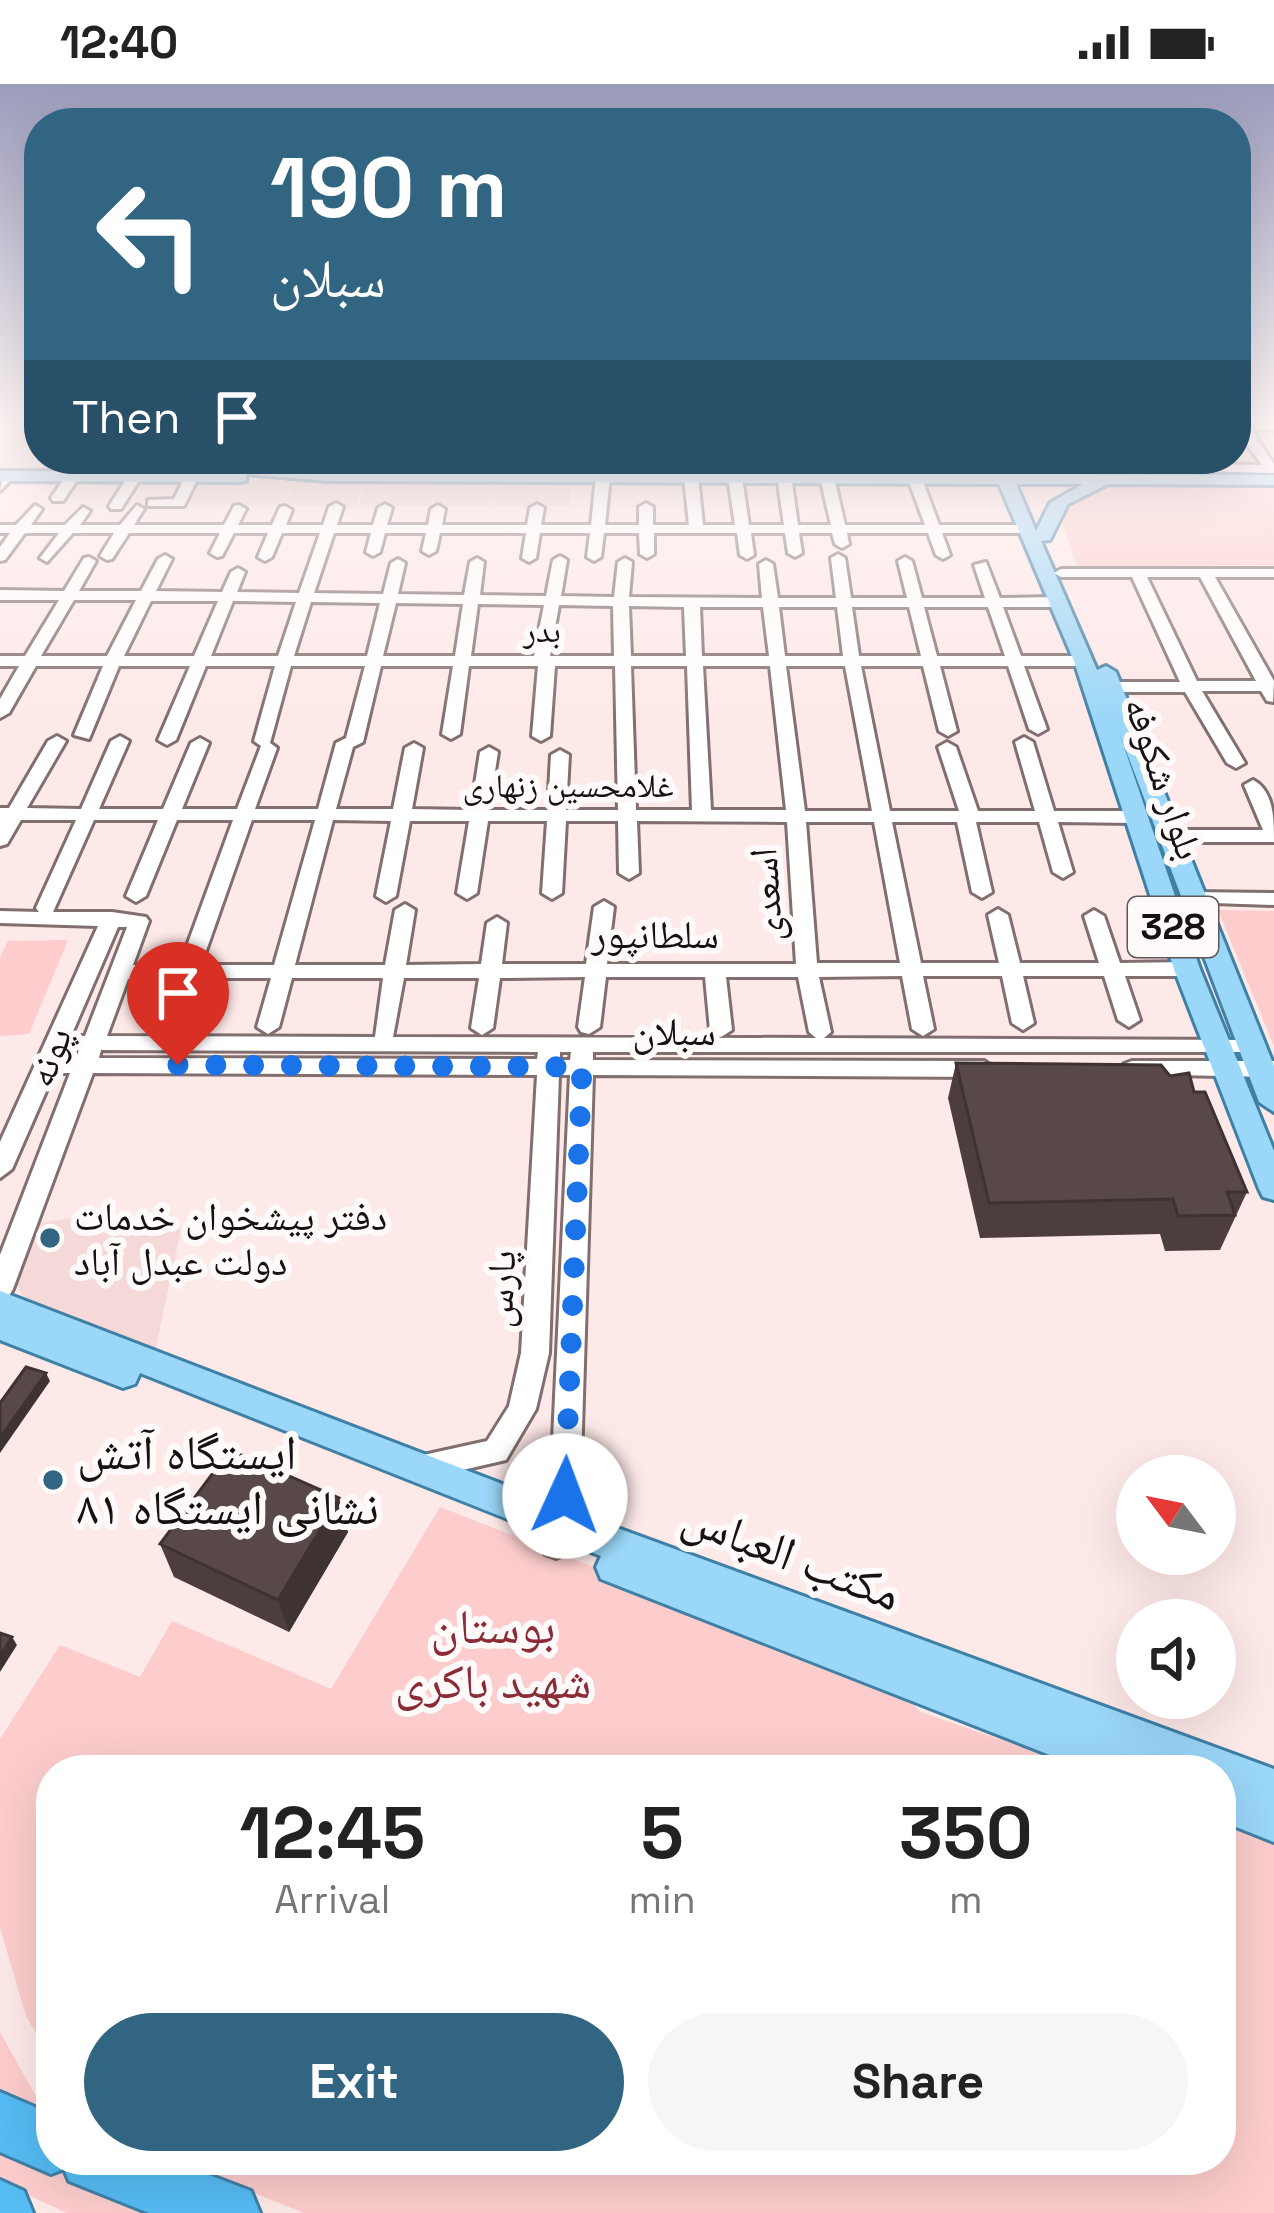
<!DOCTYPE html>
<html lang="en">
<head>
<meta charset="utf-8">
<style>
  :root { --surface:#fff; --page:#f6f6f6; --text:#222; --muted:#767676; --accent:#326582 }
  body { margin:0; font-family:"Space Grotesk","Noto Naskh Arabic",sans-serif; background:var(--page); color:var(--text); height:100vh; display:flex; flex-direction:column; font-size:45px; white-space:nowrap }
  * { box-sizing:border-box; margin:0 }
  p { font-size:39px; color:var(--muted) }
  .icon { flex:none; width:66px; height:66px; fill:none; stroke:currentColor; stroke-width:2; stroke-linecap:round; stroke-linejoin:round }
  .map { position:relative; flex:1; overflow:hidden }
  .side { position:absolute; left:36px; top:1671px; width:1200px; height:420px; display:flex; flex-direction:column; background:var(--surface); border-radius:48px; box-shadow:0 12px 48px #0002 }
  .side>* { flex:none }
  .banner { position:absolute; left:24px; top:24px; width:1227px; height:366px; border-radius:48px; box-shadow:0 12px 48px #0002; background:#326582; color:#fff; overflow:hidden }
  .needle { width:78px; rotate:302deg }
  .fabs { position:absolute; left:1116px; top:1371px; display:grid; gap:24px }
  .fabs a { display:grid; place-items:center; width:120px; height:120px; border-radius:50%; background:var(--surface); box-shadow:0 12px 48px #0002; font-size:60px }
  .pin { position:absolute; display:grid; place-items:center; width:102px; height:102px; color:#fff; margin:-123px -51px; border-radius:50% 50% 50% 0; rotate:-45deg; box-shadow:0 0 12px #0007 }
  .pin .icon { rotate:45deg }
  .me { position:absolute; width:132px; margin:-66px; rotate:2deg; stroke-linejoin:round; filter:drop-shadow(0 0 9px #0008) }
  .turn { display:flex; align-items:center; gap:42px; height:252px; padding:0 48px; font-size:54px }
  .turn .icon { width:156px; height:156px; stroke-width:2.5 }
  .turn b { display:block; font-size:84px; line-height:102px }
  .then { display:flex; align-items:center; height:114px; padding:0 48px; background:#0003; gap:24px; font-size:45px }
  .eta { display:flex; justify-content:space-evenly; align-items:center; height:204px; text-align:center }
  .eta b { font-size:72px; font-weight:800; line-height:84px }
  .primary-button { display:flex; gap:24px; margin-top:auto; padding:24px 48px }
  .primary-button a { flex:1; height:138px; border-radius:72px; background:var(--accent); color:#fff; font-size:48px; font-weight:800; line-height:138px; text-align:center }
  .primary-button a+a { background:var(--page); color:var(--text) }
  .status { display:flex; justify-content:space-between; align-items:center; height:84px; padding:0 60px; background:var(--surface); direction:ltr }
  .status svg { height:33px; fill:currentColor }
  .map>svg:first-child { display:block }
  .built { fill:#f5d9d9 }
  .green { fill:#fdcdcd }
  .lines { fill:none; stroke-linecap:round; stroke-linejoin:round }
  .minor-casing { stroke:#816f6f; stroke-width:6 }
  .major-casing { stroke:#4080a5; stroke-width:6 }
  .highway-casing { stroke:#4080a5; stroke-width:6 }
  .minor { fill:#fff; fill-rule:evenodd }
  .major { fill:#9ad7f8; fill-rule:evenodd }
  .highway { fill:#56bcf4; fill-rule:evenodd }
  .wall { fill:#4c3e3e }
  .shaded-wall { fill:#3e3232 }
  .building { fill:#584848; stroke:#3e3232; stroke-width:3 }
  .route { stroke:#1a73e8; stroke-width:21; stroke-dasharray:0 37.8 }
  .poi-dot { fill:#326582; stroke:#fefafa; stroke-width:4.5 }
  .labels { text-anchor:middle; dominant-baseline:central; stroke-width:12; stroke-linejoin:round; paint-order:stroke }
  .far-street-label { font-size:33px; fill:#181111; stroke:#fefafa }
  .shield { fill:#fefafa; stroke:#5d5757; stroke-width:3 }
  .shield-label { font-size:36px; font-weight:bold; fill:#181111 }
  .street-label { font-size:39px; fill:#181111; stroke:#fefafa }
  .poi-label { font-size:39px; fill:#181111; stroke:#fefafa; text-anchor:start }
  .near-poi-label { font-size:48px; fill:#181111; stroke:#fefafa; text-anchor:start }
  .near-street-label { font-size:48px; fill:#181111; stroke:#fefafa }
  .near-park-label { font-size:48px; fill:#8a2b36; stroke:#fefafa }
</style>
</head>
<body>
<div class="status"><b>12:40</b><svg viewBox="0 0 49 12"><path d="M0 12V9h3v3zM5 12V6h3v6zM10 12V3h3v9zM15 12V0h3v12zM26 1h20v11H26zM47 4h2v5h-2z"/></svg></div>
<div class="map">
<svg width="1274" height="2129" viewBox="0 0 1274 2129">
  <rect width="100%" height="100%" fill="#fde9e8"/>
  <g class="built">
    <polygon points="204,397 292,397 285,418 295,397 365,397 356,422 184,420 196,399"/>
    <polygon points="368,397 572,397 569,422 491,422 492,410 488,422 359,421"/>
    <polygon points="76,1133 70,1145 181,1145 154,1272 29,1225 16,1199 34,1140"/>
  </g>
  <g class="green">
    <polygon points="1120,400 1274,402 1274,481 1077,482 1060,431 1062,423 1096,404"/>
    <polygon points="1218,826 1274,827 1274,962"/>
    <polygon points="68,856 29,950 0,952 0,873 8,857"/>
    <polygon points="440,1423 885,1597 921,1628 1056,1675 1074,1673 1107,1686 51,1686 51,1976 26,1932 0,1844 0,1655 60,1561 140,1593 172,1537 331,1605"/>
    <polygon points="1221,1732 1274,1753 1274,2129 304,2129 173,2076 1221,2076"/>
    <polygon points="0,1948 44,2027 0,2007"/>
    <polygon points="0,2063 165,2129 67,2129 0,2098"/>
  </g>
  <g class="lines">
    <defs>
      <g id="minor">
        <polygon points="1236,339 1274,339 1274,346 1250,345 1274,380 1274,389 1198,387 1191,375 1205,375 1207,380 1262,381 1236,345"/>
        <polygon points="1072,375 1086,375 1089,383 1077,386"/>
        <polygon points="1132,375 1146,375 1151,383 1139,386"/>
        <polygon points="72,383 84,386 63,417 53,417 51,414"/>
        <path d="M 784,388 L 791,392 L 798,441 L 831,441 L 820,393 L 827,389 L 834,393 L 845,441 L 925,441 L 907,392 L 914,388 L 921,392 L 939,441 L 1024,441 L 1031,445 L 1024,449 L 942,449 L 950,471 L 943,475 L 936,471 L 928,449 L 847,449 L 849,460 L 842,464 L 835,460 L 832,449 L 799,449 L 802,469 L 795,473 L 788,469 L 785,449 L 751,449 L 754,471 L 747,475 L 740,471 L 737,449 L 654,449 L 654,470 L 647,474 L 640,470 L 639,449 L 604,449 L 601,473 L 594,477 L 587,473 L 590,449 L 540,449 L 536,474 L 529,478 L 522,474 L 526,449 L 440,449 L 436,467 L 429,471 L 422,467 L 426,449 L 385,449 L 380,468 L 373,472 L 366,468 L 371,449 L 334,449 L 314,509 L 383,510 L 391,479 L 398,475 L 405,479 L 398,510 L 464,511 L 470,478 L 477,474 L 484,478 L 480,511 L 546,512 L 553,476 L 560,472 L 567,476 L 561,512 L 614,513 L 618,478 L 625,474 L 632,478 L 629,513 L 762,514 L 759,480 L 766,476 L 773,480 L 778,514 L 836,514 L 831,474 L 838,470 L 845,474 L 851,514 L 907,514 L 898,477 L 905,473 L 912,477 L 922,514 L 985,514 L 974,481 L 986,478 L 1000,514 L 1056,513 L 1064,518 L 1056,523 L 1003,523 L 1021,572 L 1084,572 L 1092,577 L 1084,582 L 1024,582 L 1047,645 L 1038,650 L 1029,645 L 1008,582 L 940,582 L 957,647 L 948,652 L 939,647 L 923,582 L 861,582 L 890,727 L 959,727 L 938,663 L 947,658 L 956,663 L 978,727 L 1035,727 L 1015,658 L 1024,653 L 1033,658 L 1054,727 L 1136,727 L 1145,733 L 1136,739 L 1058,738 L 1073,788 L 1063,794 L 1053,788 L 1039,738 L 976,738 L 992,808 L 982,814 L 972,808 L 957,738 L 892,738 L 921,879 L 999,879 L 988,831 L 998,825 L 1008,831 L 1020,879 L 1099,879 L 1084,832 L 1094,826 L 1104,832 L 1120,879 L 1187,878 L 1198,885 L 1187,892 L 1125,892 L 1140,936 L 1129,943 L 1118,936 L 1104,892 L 1023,892 L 1034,939 L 1023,946 L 1012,939 L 1002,892 L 923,892 L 934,945 L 923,952 L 912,945 L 902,892 L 819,893 L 831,948 L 824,954 L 1249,956 L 1257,958 L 1260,963 L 1257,968 L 593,968 L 593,976 L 984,977 L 995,985 L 984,993 L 593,991 L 579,1441 L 567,1470 L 556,1474 L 545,1470 L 541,1460 L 549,1441 L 570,991 L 559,991 L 549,1269 L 536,1325 L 506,1376 L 419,1396 L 409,1393 L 404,1384 L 409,1375 L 419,1372 L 487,1357 L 509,1322 L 521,1269 L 537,991 L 93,989 L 13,1205 L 9,1212 L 0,1215 L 0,1171 L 70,989 L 54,989 L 12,1085 L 0,1094 L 0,1058 L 98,842 L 0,839 L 0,827 L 39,828 L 36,824 L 76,736 L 21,736 L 7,760 L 0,762 L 0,724 L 9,724 L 48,657 L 57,652 L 66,657 L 27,724 L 81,725 L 111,657 L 120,652 L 129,657 L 99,725 L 163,725 L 191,659 L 200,654 L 209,659 L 182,725 L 237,725 L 261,662 L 254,657 L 275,582 L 206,582 L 176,656 L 167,661 L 158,656 L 190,582 L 119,582 L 89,655 L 74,651 L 103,582 L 36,582 L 9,629 L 0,634 L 0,615 L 19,582 L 0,582 L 0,572 L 25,572 L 59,516 L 0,516 L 0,506 L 64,507 L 84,474 L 89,473 L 96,477 L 79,507 L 141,507 L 158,475 L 165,471 L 172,475 L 156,507 L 222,508 L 231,488 L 238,484 L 245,488 L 237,508 L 299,509 L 320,449 L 282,449 L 272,473 L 265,477 L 258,473 L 268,449 L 234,449 L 222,472 L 217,473 L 210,469 L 220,449 L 129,449 L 112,475 L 107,476 L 100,472 L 114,449 L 73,449 L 47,478 L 40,474 L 59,449 L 25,449 L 5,476 L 0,477 L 0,463 L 10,449 L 0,449 L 0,441 L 16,441 L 35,421 L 42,425 L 31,441 L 65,441 L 83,423 L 90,427 L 80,441 L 120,441 L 137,421 L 144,425 L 134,441 L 224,441 L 234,422 L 239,421 L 246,425 L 238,441 L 272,441 L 280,423 L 285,422 L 292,426 L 286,441 L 323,441 L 329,423 L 336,419 L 343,423 L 337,441 L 373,441 L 378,424 L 385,420 L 392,424 L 387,441 L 428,441 L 431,425 L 438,421 L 445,425 L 442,441 L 527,441 L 530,424 L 537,420 L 544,424 L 541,441 L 591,441 L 596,393 L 603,389 L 610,393 L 605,441 L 639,441 L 639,423 L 646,419 L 653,423 L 653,441 L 689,441 L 684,393 L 691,389 L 698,393 L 703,441 L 735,441 L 728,393 L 735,389 L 742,393 L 749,441 L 784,441 L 777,392 ZM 74,516 L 136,516 L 107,572 L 41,572 ZM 151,517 L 218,517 L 194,572 L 124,572 ZM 233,517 L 296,518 L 278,572 L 211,572 ZM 311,518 L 380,519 L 367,572 L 294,572 ZM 396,519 L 463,520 L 455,572 L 383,572 ZM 478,520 L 544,521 L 534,572 L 471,572 ZM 559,521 L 613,522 L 614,572 L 550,572 ZM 629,522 L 684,523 L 686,572 L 631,572 ZM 700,523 L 763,523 L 769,572 L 702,572 ZM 779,523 L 837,523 L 843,572 L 785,572 ZM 852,523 L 909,523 L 921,572 L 859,572 ZM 924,523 L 988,523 L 1005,572 L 937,572 ZM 291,582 L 365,582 L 346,654 L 336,659 L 318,725 L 255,725 L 277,664 L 270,659 ZM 381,582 L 453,582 L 442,650 L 451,655 L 460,650 L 469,582 L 538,582 L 532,652 L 541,657 L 550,652 L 555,582 L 615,582 L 618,726 L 566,726 L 569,671 L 560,666 L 551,671 L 548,726 L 489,726 L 498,668 L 489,663 L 480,668 L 471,726 L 412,725 L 423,664 L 414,659 L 405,664 L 393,725 L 336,725 L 353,663 L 363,658 ZM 631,582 L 687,582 L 692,726 L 636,726 ZM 703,582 L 770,582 L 786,726 L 711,726 ZM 786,582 L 845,582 L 872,727 L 805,727 ZM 94,736 L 158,736 L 126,812 L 136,818 L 146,812 L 177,736 L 233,736 L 180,881 L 133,881 L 149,837 L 146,833 L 112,828 L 53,828 ZM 252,736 L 315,736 L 274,881 L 201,881 ZM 333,736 L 391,737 L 376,812 L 386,818 L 396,812 L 410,737 L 469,737 L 457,809 L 467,815 L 477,809 L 488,737 L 547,737 L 542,809 L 552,815 L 562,809 L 566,737 L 618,737 L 619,789 L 629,795 L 639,789 L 637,737 L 787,738 L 796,880 L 607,880 L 614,823 L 604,817 L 594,823 L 586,880 L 502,880 L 507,839 L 497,833 L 487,839 L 481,880 L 406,881 L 415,826 L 405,820 L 395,826 L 385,881 L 295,881 ZM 806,738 L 874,738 L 900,879 L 817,879 ZM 118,843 L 127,843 L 85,952 L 71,952 ZM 585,893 L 578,943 L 581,948 L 589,950 L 600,943 L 606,893 L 705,893 L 710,946 L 721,953 L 732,946 L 726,893 L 798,893 L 809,948 L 816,954 L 393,953 L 404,894 L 479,894 L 471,944 L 482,951 L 493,944 L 500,894 ZM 175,894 L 157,944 L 168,951 L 179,944 L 196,894 L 271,894 L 257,943 L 268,950 L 279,943 L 292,894 L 383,894 L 375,953 L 107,952 L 128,895 ZM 64,966 L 79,966 L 76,974 L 61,973 ZM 101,966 L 538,968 L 537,975 L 99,974 ZM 560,968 L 571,968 L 570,976 L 560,976 Z"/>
        <polygon points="3,389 15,392 0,407"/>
        <polygon points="130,389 142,392 121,425 111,425 109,422"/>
        <polygon points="187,389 199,392 184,422 148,422 148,416 174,415"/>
        <path d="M 1274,485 L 1274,493 L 1215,493 L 1274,597 L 1273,618 L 1267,617 L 1261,607 L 1202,607 L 1245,679 L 1236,684 L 1227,679 L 1185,608 L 1114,608 L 1106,603 L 1114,598 L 1180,598 L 1132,493 L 1061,493 L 1054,489 L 1061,485 ZM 1147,493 L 1200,493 L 1256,597 L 1197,597 Z"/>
        <path d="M 1253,696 C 1274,707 1274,735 1274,758 L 1169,758 L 1159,752 L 1169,746 L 1263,746 L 1244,701 Z"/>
        <polygon points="1191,808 1274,809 1274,821 1184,818 1181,814"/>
        <polygon points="1132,977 1274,977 1274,993 1124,990 1121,985 1124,980"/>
      </g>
      <g id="major">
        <path d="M 203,375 L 327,387 L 995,390 L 991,381 L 999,376 L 1011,390 L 1274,391 L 1274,401 L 1108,400 L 1068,420 L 1050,456 L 1041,457 L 1097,586 L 1106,582 L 1116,588 L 1274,982 L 1274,1028 L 1259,1018 L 1119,648 L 1200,885 L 1274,1067 L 1274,1116 L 1263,1113 L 1259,1105 L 1174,885 L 1074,577 L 999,400 L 327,397 L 246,390 L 246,397 L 240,398 L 0,397 L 0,387 L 235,388 ZM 1016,400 L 1083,400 L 1050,419 L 1036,447 Z"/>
        <polygon points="0,1207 593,1435 1274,1685 1274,1758 1221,1737 1221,1686 1088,1686 601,1495 596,1483 601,1472 140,1289 135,1300 123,1304 0,1256"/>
      </g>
      <g id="highway">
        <polygon points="0,2008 51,2030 51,2076 170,2076 251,2107 260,2129 149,2129 69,2097 64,2085 51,2090 0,2068"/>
        <polygon points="0,2096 24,2107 33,2129 0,2129"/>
      </g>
    </defs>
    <use href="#minor" class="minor-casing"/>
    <use href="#major" class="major-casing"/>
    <use href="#highway" class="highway-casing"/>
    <use href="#minor" class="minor"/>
    <use href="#major" class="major"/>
    <use href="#highway" class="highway"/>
  </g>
  <g class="wall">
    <polygon points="956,979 1170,992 1194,1008 1247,1108 1220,1166 1165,1167 1160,1150 980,1154 948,1014"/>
    <polygon points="348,1448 289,1548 174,1493 160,1460"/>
  </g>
  <g class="shaded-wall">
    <polygon points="46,1289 50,1297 0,1369 0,1354"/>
    <polygon points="339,1414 348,1448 289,1548 278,1516"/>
    <polygon points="12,1553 17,1561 0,1588 0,1572"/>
  </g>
  <g class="building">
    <polygon points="956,979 1161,981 1170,992 1189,989 1194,1008 1205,1008 1247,1108 1227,1108 1235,1131 1178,1132 1173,1115 989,1119"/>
    <polygon points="26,1283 46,1289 0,1354 0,1319"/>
    <polygon points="230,1366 339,1414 278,1516 160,1460"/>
    <polygon points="0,1549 12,1553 0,1572"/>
  </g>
  <linearGradient id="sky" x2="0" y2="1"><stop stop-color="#9c9dbd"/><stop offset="0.53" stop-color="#fef5f5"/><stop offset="1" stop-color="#fef5f5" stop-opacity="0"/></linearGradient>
  <rect width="1274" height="637" fill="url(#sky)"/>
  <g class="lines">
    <polyline class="route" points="178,981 582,983 565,1412"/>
  </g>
  <g class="poi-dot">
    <circle cx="50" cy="1154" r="12"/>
    <circle cx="53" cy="1396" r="12"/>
  </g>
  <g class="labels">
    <g class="far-street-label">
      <text x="542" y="547">بدر</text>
      <text x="568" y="702">غلامحسین زنهاری</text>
    </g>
    <rect class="shield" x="1128" y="813" width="90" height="60" rx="9"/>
    <g class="shield-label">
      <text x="1173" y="843">328</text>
    </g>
    <g class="street-label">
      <text transform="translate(1164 694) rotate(71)">بلوار شکوفه</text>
      <text transform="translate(766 811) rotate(-94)">اسعدی</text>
      <text x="655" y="850">سلطانپور</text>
      <text x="674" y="947">سبلان</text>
      <text transform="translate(49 973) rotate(-69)">پونه</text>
      <text transform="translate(500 1205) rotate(-87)">پارس</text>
    </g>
    <g class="poi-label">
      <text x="74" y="1132">دفتر پیشخوان خدمات<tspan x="74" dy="45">دولت عبدل آباد</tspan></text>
    </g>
    <g class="near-poi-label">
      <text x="77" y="1368">ایستگاه آتش<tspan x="77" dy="55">نشانی ایستگاه ۸۱</tspan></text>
    </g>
    <g class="near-street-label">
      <text transform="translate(792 1471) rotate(21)">مکتب العباس</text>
    </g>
    <g class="near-park-label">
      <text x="493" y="1542">بوستان<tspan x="493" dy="55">شهید باکری</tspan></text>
    </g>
  </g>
</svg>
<div class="fabs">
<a><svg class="needle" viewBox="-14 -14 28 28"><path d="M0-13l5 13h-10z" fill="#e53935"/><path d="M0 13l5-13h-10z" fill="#767676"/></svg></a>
<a><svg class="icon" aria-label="sound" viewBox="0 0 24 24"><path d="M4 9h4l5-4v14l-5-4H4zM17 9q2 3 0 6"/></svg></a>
</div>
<div class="pin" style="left:178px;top:981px;background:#d93025"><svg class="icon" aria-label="arrive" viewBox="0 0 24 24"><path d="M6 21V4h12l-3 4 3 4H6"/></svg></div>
<svg class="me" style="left:565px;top:1412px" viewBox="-20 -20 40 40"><circle r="19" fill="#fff"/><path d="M0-13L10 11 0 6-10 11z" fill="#1a73e8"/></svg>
<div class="banner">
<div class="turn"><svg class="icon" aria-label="left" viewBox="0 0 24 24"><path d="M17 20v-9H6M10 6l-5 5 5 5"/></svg><div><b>190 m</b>سبلان</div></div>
<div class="then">Then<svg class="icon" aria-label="arrive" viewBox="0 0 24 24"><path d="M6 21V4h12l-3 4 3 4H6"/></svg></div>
</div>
<section class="side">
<div class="eta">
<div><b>12:45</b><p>Arrival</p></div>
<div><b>5</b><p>min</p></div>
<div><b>350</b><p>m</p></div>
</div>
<div class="primary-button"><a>Exit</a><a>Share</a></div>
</section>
</div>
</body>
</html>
